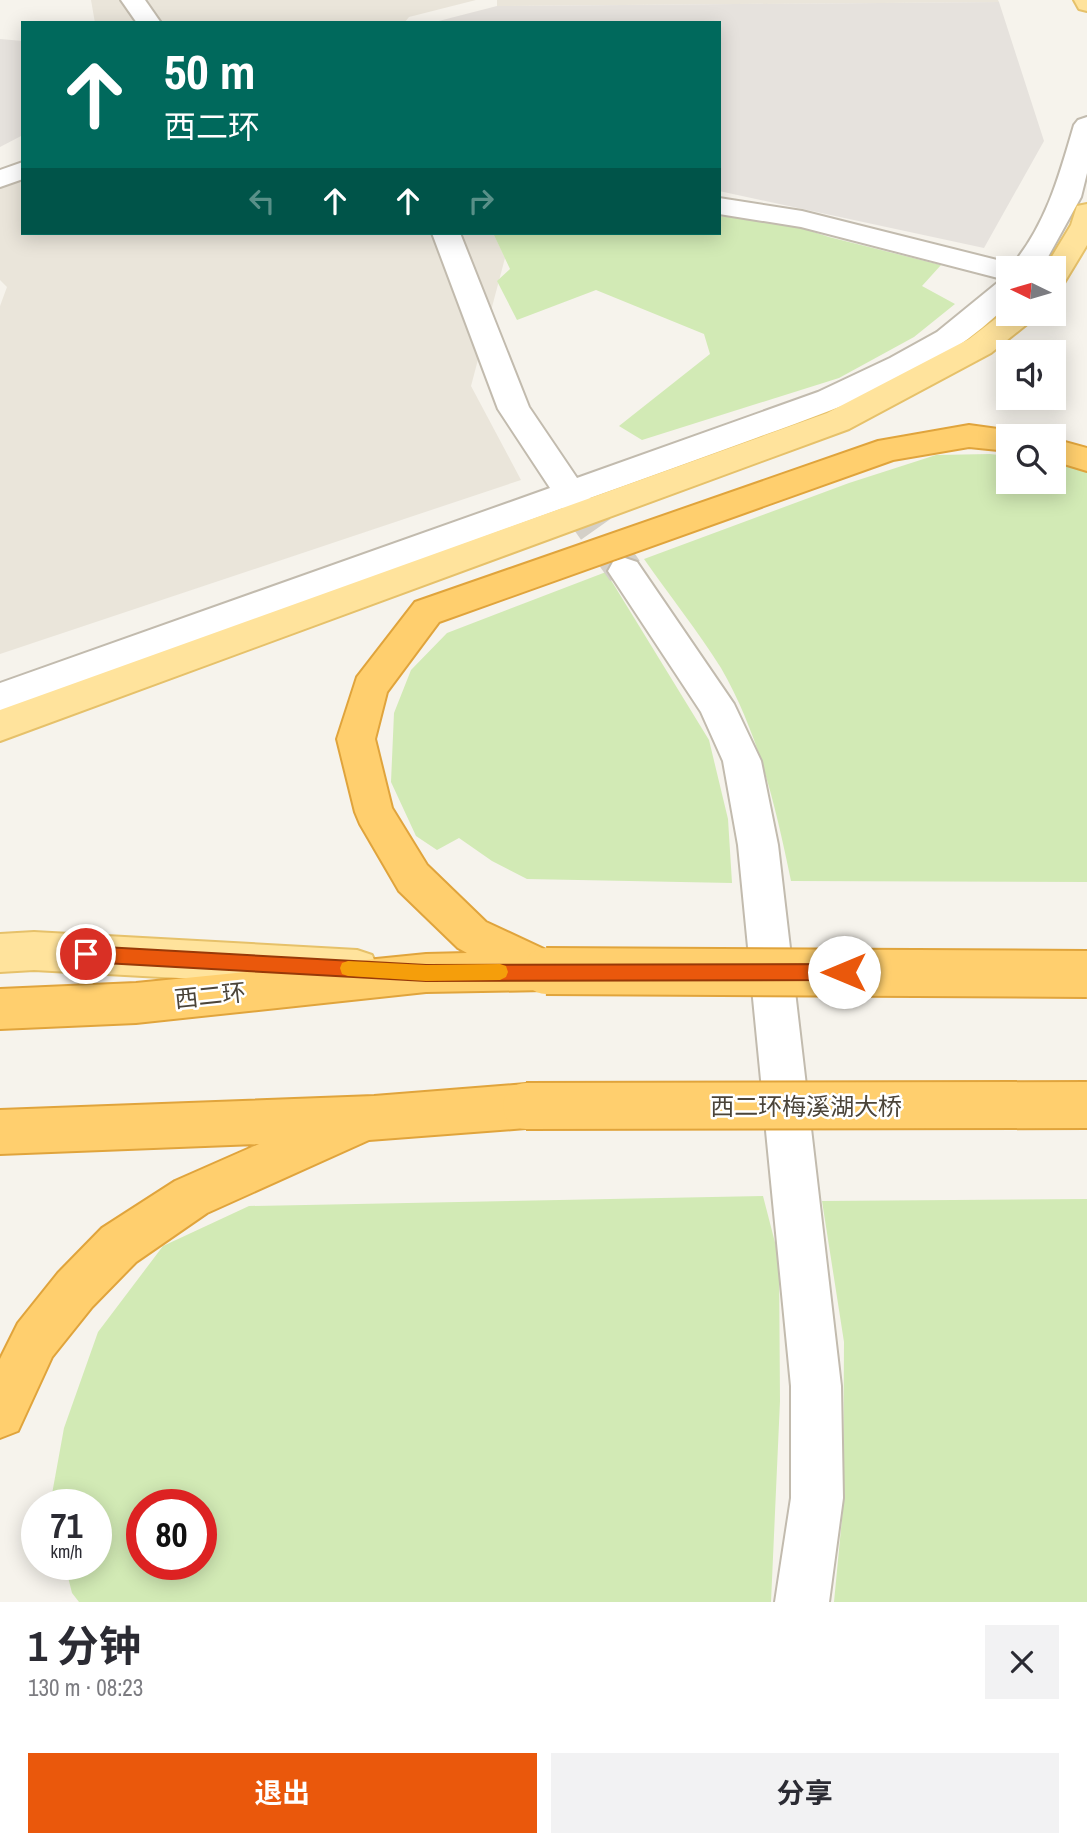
<!DOCTYPE html>
<html lang="zh">
<head>
<meta charset="utf-8">
<style>
  :root { --surface:#fff; --page:#f2f2f3; --text:#2b2b33; --muted:#7c7c81; --accent:#ea580c }
  body { margin:0; font-family:"Archivo Narrow","Noto Sans SC",sans-serif; background:var(--page); color:var(--text); height:100vh; display:flex; flex-direction:column; font-size:26px; white-space:nowrap }
  * { box-sizing:border-box; margin:0 }
  p { font-size:23px; color:var(--muted) }
  .icon { flex:none; width:38px; height:38px; fill:none; stroke:currentColor; stroke-width:2; stroke-linecap:round; stroke-linejoin:round }
  .map { position:relative; height:1602px; overflow:hidden }
  .sheet { display:flex; flex-direction:column; background:var(--surface); flex:1 }
  .sheet>* { flex:none }
  .hud { position:absolute; left:21px; top:21px; width:700px; height:214px; border-radius:0px; box-shadow:0 4px 18px #0003; background:#00695c; color:#fff; overflow:hidden }
  .needle { width:46px; rotate:275deg }
  .buttons { position:absolute; left:996px; top:256px; display:grid; gap:14px }
  .buttons a { display:grid; place-items:center; width:70px; height:70px; border-radius:0px; background:var(--surface); box-shadow:0 4px 18px #0003; font-size:35px }
  .speed { position:absolute; left:21px; top:1489px; display:flex; gap:14px; font-size:35px; font-weight:700; text-align:center }
  .speed>* { display:grid; place-content:center; width:91px; height:91px; border-radius:50%; background:var(--surface); box-shadow:0 4px 18px #0003; line-height:1 }
  .speed small { font-size:18px; font-weight:400 }
  .speed .limit { border:10px solid #d22; background:#fff; color:#111 }
  .pin { position:absolute; display:grid; place-items:center; width:60px; height:60px; color:#fff; margin:-30px; border:4px solid #fff; border-radius:50%; box-shadow:0 2px 7px #0007 }
  .me { position:absolute; width:77px; margin:-38px; rotate:270deg; stroke-linejoin:round; filter:drop-shadow(0 0 5px #0008) }
  .turn { display:flex; align-items:center; gap:24px; height:147px; padding:0 28px; font-size:32px }
  .turn .icon { width:91px; height:91px; stroke-width:2.5 }
  .turn b { display:block; font-size:49px; line-height:60px }
  .lanes { display:flex; align-items:center; height:66px; padding:0 28px; background:#0003; justify-content:center; gap:35px; direction:ltr }
  .lanes .off { opacity:.35 }
  .round { display:grid; place-items:center; flex:none; width:74px; height:74px; border-radius:0px; background:var(--page) }
  .head { display:flex; align-items:center; justify-content:space-between; height:119px; padding:0 28px }
  h1 { font-size:42px; font-weight:700; line-height:52px }
  .cta { display:flex; gap:14px; margin-top:auto; padding:14px 28px }
  .cta a { flex:1; height:80px; border-radius:0px; background:var(--accent); color:#fff; font-size:28px; font-weight:700; line-height:80px; text-align:center }
  .cta a+a { background:var(--page); color:var(--text) }
  .map>svg:first-child { display:block }
  .residential { fill:#eae5da }
  .industrial { fill:#e6e2dd }
  .green { fill:#d2eab5; fill-rule:evenodd }
  .lines { fill:none; stroke-linecap:round; stroke-linejoin:round }
  .minor-tunnel { stroke:#d4d0c8; stroke-width:36; stroke-dasharray:36 18; stroke-linecap:butt }
  .minor-casing { stroke:#c2bbae; stroke-width:4 }
  .major-casing { stroke:#e6c16a; stroke-width:4 }
  .highway-casing { stroke:#e0a43c; stroke-width:4 }
  .minor { fill:#fff; fill-rule:evenodd }
  .major { fill:#ffe39c; fill-rule:evenodd }
  .highway { fill:#ffcf6e; fill-rule:evenodd }
  .highway-bridge-casing { stroke:#e0a43c; stroke-width:50; stroke-linecap:butt }
  .highway-bridge { stroke:#ffcf6e; stroke-width:46 }
  .route { fill:#ea580c; stroke:#983908; stroke-width:2 }
  .slow { fill:#f59e0b }
  .labels { text-anchor:middle; dominant-baseline:central; stroke-width:5; stroke-linejoin:round; paint-order:stroke }
  .street-label { font-size:24px; fill:#4b4439; stroke:#fff }
</style>
</head>
<body>
<div class="map">
<svg width="1087" height="1602" viewBox="0 0 1087 1602">
  <rect width="100%" height="100%" fill="#f6f3ec"/>
  <g class="residential">
    <polygon points="91,0 476,0 409,17 404,23 95,23"/>
    <polygon points="497,0 998,0 999,2 497,6"/>
    <polygon points="23,171 23,233 493,233 505,258 471,386 521,480 0,654 0,306 7,287 0,280 0,185"/>
  </g>
  <g class="industrial">
    <polygon points="999,2 1044,141 984,248 719,191 719,23 431,23 497,6"/>
    <polygon points="0,39 23,41 23,135 0,147"/>
  </g>
  <g class="green">
    <polygon points="719,216 786,223 829,237 941,265 922,286 955,304 914,337 839,378 642,440 619,426 710,354 704,334 596,290 517,320 497,281 510,269 493,233 719,233"/>
    <path d="M 990,454 L 1008,456 L 1008,481 L 1054,481 L 1054,459 L 1087,469 L 1087,882 L 791,881 C 776,808 759,734 721,668 C 698,631 669,595 644,559 L 849,483 L 936,455 Z"/>
    <polygon points="606,572 709,740 728,819 732,883 527,879 492,861 459,838 437,850 416,836 391,782 394,713 411,670 447,633"/>
    <path d="M 763,1196 L 779,1258 L 780,1401 L 771,1602 L 79,1602 L 72,1593 L 65,1565 L 96,1564 L 96,1505 L 50,1505 L 64,1428 L 98,1332 L 163,1246 L 249,1206 ZM 142,1505 L 201,1505 L 201,1564 L 142,1564 Z"/>
    <polygon points="1087,1199 1087,1602 834,1602 843,1508 844,1342 822,1201"/>
  </g>
  <g class="lines">
    <polyline class="minor-tunnel" points="575,500 625,571"/>
    <defs>
      <g id="minor">
        <polygon points="121,0 145,0 161,23 137,23"/>
        <path d="M 1087,117 L 1087,173 L 1081,197 L 1043,266 L 1008,268 L 1008,304 C 941,373 844,406 756,438 C 701,458 646,478 590,498 L 587,508 L 575,512 L 563,508 L 0,713 L 0,683 L 550,488 L 498,409 L 432,233 L 460,233 L 529,407 L 577,478 L 818,392 L 890,358 L 937,332 L 1002,279 L 801,227 L 719,214 L 719,198 L 802,211 L 1013,264 C 1047,222 1059,176 1074,125 L 1078,120 Z"/>
        <polygon points="23,162 23,179 0,187 0,170"/>
        <polygon points="625,558 637,562 734,704 761,761 778,845 841,1386 843,1498 829,1602 775,1602 791,1498 791,1386 738,845 723,761 701,712 608,571 613,562"/>
      </g>
      <g id="major">
        <polygon points="1074,0 1087,0 1087,11 1079,9"/>
        <polygon points="1087,204 1087,245 1064,283 1054,286 1054,268 1045,268 1071,225 1077,206"/>
        <polygon points="1008,309 1008,313 1037,313 1032,320 991,353 849,429 0,741 0,710 827,413 969,339"/>
        <polygon points="34,932 357,950 372,955 378,969 372,983 357,988 34,970 0,972 0,934"/>
      </g>
      <g id="highway">
        <polygon points="969,425 1019,432 1021,436 1008,436 1008,451 969,447 893,460 439,622 387,692 375,739 392,808 427,865 486,922 561,957 567,971 561,985 546,990 426,992 136,1023 0,1029 0,989 136,983 426,954 467,953 458,948 399,891 360,824 355,812 337,739 357,677 415,602 878,441"/>
        <polygon points="1054,439 1087,448 1087,471 1054,461"/>
        <polygon points="526,1084 542,1091 548,1106 542,1121 526,1128 369,1140 207,1213 136,1262 92,1307 52,1357 18,1431 0,1438 0,1359 18,1323 58,1273 102,1228 175,1181 259,1144 0,1154 0,1110 374,1096"/>
      </g>
    </defs>
    <use href="#minor" class="minor-casing"/>
    <use href="#major" class="major-casing"/>
    <use href="#highway" class="highway-casing"/>
    <use href="#minor" class="minor"/>
    <use href="#major" class="major"/>
    <use href="#highway" class="highway"/>
    <defs>
      <g id="highway-bridge">
        <polyline points="546,971 1087,974"/>
        <polyline points="526,1106 1087,1105"/>
      </g>
    </defs>
    <use href="#highway-bridge" class="highway-bridge-casing"/>
    <use href="#highway-bridge" class="highway-bridge"/>
  </g>
  <polygon class="route" points="86,946 426,965 844,964 850,967 852,972 850,978 844,980 426,981 86,962 80,960 78,954 80,949"/>
  <polygon class="slow" points="348,961 426,965 500,964 506,966 508,972 506,977 500,980 426,981 348,976 342,974 340,968 342,963"/>
  <g class="labels">
    <g class="street-label">
      <text transform="translate(210 995) rotate(-6)">西二环</text>
      <text x="806" y="1106">西二环梅溪湖大桥</text>
    </g>
  </g>
</svg>
<div class="buttons">
<a><svg class="needle" viewBox="-14 -14 28 28"><path d="M0-13l5 13h-10z" fill="#e53935"/><path d="M0 13l5-13h-10z" fill="#7c7c81"/></svg></a>
<a><svg class="icon" aria-label="sound" viewBox="0 0 24 24"><path d="M4 9h4l5-4v14l-5-4H4zM17 9q2 3 0 6"/></svg></a>
<a><svg class="icon" aria-label="search" viewBox="0 0 24 24"><circle cx="10" cy="10" r="6"/><path d="M15 15l6 6"/></svg></a>
</div>
<div class="speed"><div>71<small>km/h</small></div><div class="limit">80</div></div>
<div class="pin" style="left:86px;top:954px;background:#d93025"><svg class="icon" aria-label="arrive" viewBox="0 0 24 24"><path d="M6 21V4h12l-3 4 3 4H6"/></svg></div>
<svg class="me" style="left:844px;top:972px" viewBox="-20 -20 40 40"><circle r="19" fill="#fff"/><path d="M0-13L10 11 0 6-10 11z" fill="#ea580c"/></svg>
<div class="hud">
<div class="turn"><svg class="icon" aria-label="ahead" viewBox="0 0 24 24"><path d="M12 20V5M6 11l6-6 6 6"/></svg><div><b>50 m</b>西二环</div></div>
<div class="lanes"><svg class="icon off" aria-label="left" viewBox="0 0 24 24"><path d="M17 20v-9H6M10 6l-5 5 5 5"/></svg><svg class="icon" aria-label="ahead" viewBox="0 0 24 24"><path d="M12 20V5M6 11l6-6 6 6"/></svg><svg class="icon" aria-label="ahead" viewBox="0 0 24 24"><path d="M12 20V5M6 11l6-6 6 6"/></svg><svg class="icon off" aria-label="right" viewBox="0 0 24 24"><path d="M7 20v-9h11M14 6l5 5-5 5"/></svg></div>
</div>
</div>
<section class="sheet">
<div class="head"><div><h1>1 分钟</h1><p>130 m · 08:23</p></div><a class="round"><svg class="icon" aria-label="close" viewBox="0 0 24 24"><path d="M6 6l12 12M18 6L6 18"/></svg></a></div>
<div class="cta"><a>退出</a><a>分享</a></div>
</section>
</body>
</html>
